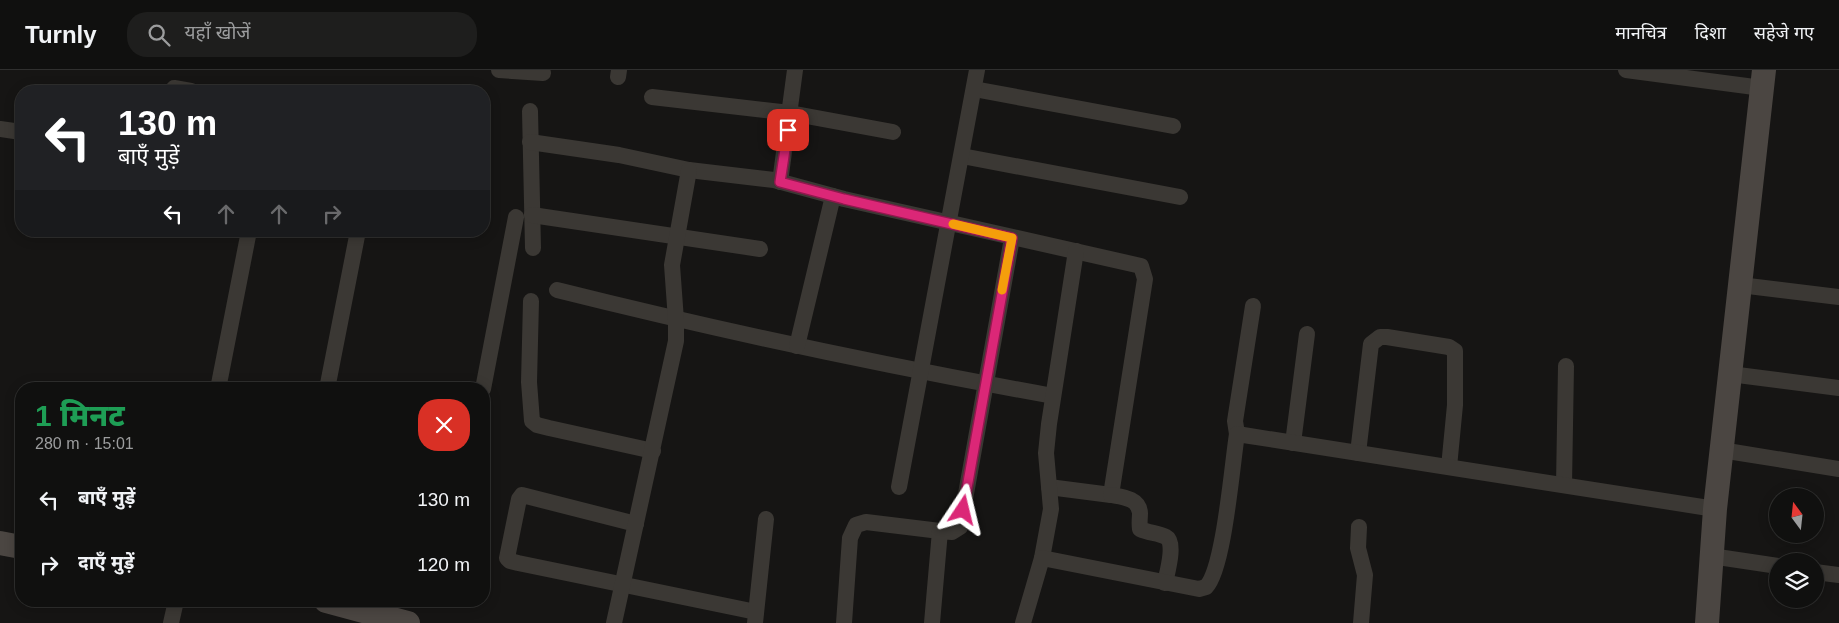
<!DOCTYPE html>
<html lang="hi">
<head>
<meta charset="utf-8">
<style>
  :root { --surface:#10100f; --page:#1e1e1d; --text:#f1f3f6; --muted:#9c9d9e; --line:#30302f }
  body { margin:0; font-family:Arial,"Noto Sans Devanagari",sans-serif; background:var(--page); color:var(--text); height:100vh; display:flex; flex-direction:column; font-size:19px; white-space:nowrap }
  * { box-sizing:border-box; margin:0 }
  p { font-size:16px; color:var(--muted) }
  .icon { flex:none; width:28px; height:28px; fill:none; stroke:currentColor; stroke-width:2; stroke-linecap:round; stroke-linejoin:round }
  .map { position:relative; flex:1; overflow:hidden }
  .side { position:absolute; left:15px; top:312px; width:475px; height:225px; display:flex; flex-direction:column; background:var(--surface); border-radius:20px; box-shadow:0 2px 12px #0003,0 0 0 1px var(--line) }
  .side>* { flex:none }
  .guide { position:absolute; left:15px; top:15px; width:475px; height:152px; border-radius:20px; box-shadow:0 2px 12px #0003,0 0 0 1px var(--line); background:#202124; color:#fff; overflow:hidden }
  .needle { width:32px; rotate:345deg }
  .tools { position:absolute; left:1769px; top:418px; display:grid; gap:10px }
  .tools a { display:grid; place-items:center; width:55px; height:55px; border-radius:50%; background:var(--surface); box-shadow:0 2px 12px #0003,0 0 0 1px var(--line); font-size:25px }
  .pin { position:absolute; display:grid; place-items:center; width:42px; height:42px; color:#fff; margin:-21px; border-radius:10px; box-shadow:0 2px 8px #0006 }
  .me { position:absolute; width:55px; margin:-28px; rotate:10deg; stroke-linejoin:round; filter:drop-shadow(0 0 4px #0008) }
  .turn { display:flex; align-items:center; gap:18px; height:105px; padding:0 20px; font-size:22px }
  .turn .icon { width:65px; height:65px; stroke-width:2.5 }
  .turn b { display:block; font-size:35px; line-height:42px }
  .lanes { display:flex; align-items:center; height:48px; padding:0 20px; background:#0003; justify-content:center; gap:25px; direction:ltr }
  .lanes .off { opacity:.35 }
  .round { display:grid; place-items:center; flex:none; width:52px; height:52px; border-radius:20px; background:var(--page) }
  .headline { display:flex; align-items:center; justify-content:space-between; height:85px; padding:0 20px }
  h1 { font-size:30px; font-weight:800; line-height:38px; color:#1e9e55 }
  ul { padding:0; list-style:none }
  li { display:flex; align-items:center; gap:15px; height:65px; padding:0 20px }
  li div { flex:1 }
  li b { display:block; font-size:19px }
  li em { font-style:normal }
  header { display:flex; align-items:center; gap:30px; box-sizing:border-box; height:70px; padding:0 25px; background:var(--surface); border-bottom:1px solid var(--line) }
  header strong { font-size:24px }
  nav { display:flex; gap:28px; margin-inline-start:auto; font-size:18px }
  .search { width:350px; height:45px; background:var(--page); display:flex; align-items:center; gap:12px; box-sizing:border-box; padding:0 18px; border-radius:20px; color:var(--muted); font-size:19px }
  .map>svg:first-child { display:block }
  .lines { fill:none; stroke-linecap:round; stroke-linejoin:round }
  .street { stroke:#3b3834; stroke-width:16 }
  .secondary { stroke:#4b4642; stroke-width:24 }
  .route-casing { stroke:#8e194d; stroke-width:12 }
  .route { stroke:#db2777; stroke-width:9 }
  .slow { stroke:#f59e0b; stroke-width:9 }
</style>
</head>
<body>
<header>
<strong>Turnly</strong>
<div class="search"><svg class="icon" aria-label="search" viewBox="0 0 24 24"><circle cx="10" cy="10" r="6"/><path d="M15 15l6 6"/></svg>यहाँ खोजें</div>
<nav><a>मानचित्र</a><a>दिशा</a><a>सहेजे गए</a></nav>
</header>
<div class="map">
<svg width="1839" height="553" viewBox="0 0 1839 553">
  <rect width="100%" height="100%" fill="#161514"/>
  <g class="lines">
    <g class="street">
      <polyline points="499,0 543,3"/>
      <polyline points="1626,0 1762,18"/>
      <polyline points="618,7 619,0"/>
      <polyline points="174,18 191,21"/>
      <polyline points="974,19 1173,56"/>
      <polyline points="652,27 790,43 893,62"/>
      <polyline points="530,41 533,178"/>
      <polyline points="0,59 21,62"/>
      <polyline points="530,72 619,85 689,100 774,110 844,129 1141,196 1145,209 1111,425 1049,417"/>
      <polyline points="962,86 1180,127"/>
      <polyline points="780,112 795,0"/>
      <polyline points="532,145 760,179"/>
      <polyline points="1740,215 1839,227"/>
      <path d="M 557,220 C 721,261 887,296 1053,326"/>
      <polyline points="531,231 529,312 532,351 537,355 549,358 653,381"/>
      <polyline points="797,276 833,126"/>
      <polyline points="1730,304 1839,318"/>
      <polyline points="218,319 249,161"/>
      <polyline points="327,319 358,161"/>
      <polyline points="483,319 516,147"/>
      <polyline points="1237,364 1235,351 1253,236"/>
      <polyline points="1293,373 1307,264"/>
      <polyline points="1721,380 1839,399"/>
      <polyline points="1358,383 1371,274 1380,267 1387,267 1449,277 1455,281 1455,335 1449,397"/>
      <polyline points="1564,415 1566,296"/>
      <polyline points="899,417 977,0"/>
      <path d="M 1111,425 C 1122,427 1139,428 1140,443 C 1140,448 1139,453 1140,459 C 1148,463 1159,463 1166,467 C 1176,472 1167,503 1165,513"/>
      <polyline points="636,454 522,425 519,429 507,488 510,491 518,493 756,542"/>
      <polyline points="1359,457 1358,478 1365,505 1361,553"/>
      <polyline points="1711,486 1778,496"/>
      <polyline points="1042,488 1051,439 1046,383 1049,354 1076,181"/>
      <polyline points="1815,502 1839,505"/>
      <polyline points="171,553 176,531"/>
      <polyline points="614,553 676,271 676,250 672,195 689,100"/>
      <polyline points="755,553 766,449"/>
      <polyline points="844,553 850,468 856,455 866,452 940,461"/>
      <polyline points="932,553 940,461 952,462 960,457 1012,168"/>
      <path d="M 1023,553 L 1042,488 L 1199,519 L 1206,517 C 1224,499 1232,395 1237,364 L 1715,439"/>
    </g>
    <g class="secondary">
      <polyline points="0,473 21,477"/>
      <polyline points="326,531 408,553"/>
      <polyline points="1707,553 1715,439 1764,0"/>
    </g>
  </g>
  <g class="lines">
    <defs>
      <polyline id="route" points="788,60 780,112 844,129 1012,168 963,440"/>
    </defs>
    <use href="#route" class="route-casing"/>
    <use href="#route" class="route"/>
    <polyline class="slow" points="953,154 1012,168 1002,220"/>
  </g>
</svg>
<div class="tools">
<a><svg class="needle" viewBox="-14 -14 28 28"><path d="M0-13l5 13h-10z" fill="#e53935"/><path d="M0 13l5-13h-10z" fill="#9c9d9e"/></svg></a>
<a><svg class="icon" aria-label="layers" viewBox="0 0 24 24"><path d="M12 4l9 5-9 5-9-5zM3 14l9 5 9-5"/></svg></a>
</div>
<div class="pin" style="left:788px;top:60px;background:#d93025"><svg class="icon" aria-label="arrive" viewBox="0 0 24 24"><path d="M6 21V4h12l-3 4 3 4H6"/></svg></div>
<svg class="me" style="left:963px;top:440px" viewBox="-20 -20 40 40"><path d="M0-17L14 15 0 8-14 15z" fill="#db2777" stroke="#fff" stroke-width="4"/></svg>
<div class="guide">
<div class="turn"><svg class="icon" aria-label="left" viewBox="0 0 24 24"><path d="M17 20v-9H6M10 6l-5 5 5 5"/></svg><div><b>130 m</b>बाएँ मुड़ें</div></div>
<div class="lanes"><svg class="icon" aria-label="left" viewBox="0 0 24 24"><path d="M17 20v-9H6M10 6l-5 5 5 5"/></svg><svg class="icon off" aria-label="ahead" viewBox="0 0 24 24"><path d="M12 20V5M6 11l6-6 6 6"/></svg><svg class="icon off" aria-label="ahead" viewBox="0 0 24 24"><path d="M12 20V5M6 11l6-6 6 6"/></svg><svg class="icon off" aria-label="right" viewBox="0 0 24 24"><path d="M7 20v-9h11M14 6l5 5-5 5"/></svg></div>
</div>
<section class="side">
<div class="headline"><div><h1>1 मिनट</h1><p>280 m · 15:01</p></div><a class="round" style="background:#d93025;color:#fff"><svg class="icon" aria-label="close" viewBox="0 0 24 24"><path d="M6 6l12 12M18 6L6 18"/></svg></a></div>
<ul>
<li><svg class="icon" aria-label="left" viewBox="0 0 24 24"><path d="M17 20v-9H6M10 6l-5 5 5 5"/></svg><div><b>बाएँ मुड़ें</b></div><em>130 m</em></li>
<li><svg class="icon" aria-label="right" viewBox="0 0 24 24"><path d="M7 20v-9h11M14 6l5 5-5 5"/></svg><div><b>दाएँ मुड़ें</b></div><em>120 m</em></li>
</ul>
</section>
</div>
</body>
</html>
